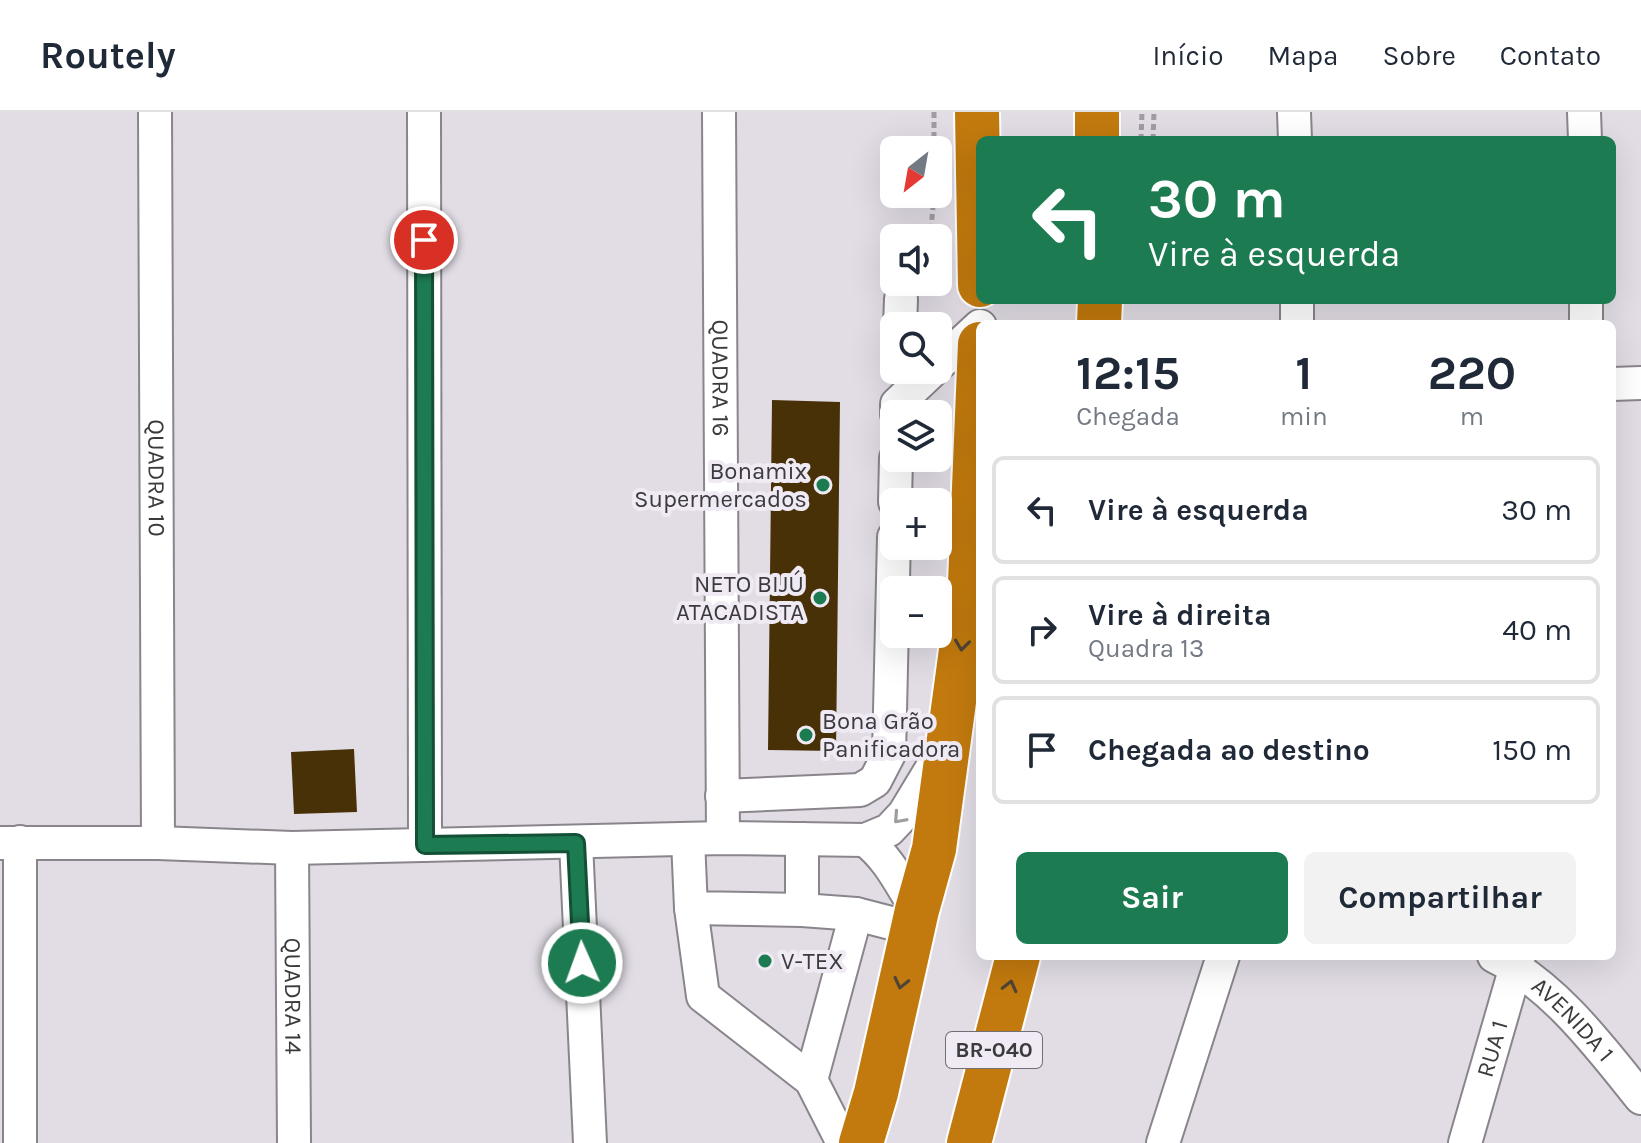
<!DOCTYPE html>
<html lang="pt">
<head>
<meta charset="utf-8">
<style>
  body { margin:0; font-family:Karla,sans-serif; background:#f2f2f3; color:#1f2937; height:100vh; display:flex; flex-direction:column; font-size:30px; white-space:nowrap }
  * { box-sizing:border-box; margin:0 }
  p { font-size:26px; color:#747a83 }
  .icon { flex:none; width:44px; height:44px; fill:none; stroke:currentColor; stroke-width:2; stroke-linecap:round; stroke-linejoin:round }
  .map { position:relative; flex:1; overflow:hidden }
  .sheet { position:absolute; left:976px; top:208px; width:640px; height:640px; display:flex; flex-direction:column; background:#fff; border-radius:12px; box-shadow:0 8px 32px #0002 }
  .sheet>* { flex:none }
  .hud { position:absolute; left:976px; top:24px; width:640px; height:168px; border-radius:12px; box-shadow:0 8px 32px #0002; background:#1d7b51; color:#fff; overflow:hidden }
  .needle { width:52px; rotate:211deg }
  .tools { position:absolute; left:880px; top:24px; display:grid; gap:16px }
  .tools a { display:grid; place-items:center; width:72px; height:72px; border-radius:12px; background:#fff; box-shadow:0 8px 32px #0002; font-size:40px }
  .pin { position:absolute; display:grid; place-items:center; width:68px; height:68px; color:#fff; margin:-34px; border:4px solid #fff; border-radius:50%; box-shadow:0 2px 8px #0007 }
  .me { position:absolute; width:88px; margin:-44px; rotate:358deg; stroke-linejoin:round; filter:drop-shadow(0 0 6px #0008) }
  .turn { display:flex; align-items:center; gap:28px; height:168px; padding:0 40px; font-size:36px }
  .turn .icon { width:104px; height:104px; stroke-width:2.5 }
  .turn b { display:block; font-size:56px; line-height:68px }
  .eta { display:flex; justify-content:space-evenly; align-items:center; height:136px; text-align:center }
  .eta b { font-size:48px; font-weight:700; line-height:56px }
  .cta { display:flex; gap:16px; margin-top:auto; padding:16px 40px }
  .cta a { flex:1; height:92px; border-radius:12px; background:#1d7b51; color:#fff; font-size:32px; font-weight:700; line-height:92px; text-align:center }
  .cta a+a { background:#f2f2f3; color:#1f2937 }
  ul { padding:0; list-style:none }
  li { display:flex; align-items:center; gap:24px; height:108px; margin:0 16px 12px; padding:0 24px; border:4px solid #e0e1e3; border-radius:12px }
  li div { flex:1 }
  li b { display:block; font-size:30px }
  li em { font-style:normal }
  header { display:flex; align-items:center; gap:48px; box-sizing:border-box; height:112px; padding:0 40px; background:#fff; border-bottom:2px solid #e0e1e3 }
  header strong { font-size:38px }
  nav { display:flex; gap:44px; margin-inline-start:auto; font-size:28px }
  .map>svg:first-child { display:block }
  .building { fill:#483107 }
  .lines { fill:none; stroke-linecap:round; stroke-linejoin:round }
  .minor-casing { stroke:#8a858c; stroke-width:36 }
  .highway-casing { stroke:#fff; stroke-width:48 }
  .path { stroke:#a09ca2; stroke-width:5; stroke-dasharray:6 4; stroke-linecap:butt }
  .minor { stroke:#fff; stroke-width:32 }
  .highway { stroke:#c27a0e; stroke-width:44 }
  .oneway { stroke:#504436 }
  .oneway2 { stroke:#9e9c9e }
  .route-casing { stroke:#135035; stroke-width:20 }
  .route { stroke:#1d7b51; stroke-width:14 }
  .poi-dot { fill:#1d7b51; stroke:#efeaf3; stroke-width:3 }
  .labels { text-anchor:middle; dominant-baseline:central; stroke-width:8; stroke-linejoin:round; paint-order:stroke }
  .shield { fill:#efeaf3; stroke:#726f74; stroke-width:2 }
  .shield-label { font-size:22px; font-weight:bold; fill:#3c3a3d }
  .street-label { font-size:24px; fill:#3c3a3d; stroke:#efeaf3 }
  .poi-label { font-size:24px; fill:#3c3a3d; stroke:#efeaf3; text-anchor:end }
</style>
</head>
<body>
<header>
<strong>Routely</strong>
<nav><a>Início</a><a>Mapa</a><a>Sobre</a><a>Contato</a></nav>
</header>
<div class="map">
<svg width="1641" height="1031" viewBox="0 0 1641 1031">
  <rect width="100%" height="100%" fill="#e2dde5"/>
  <path class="building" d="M772 288 840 290 836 639 768 638Z
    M354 637 357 700 294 702 291 640Z"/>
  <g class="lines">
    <defs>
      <g id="minor">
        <path id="s1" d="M155 0 158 731"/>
        <path d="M424 0 425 733"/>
        <path id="s2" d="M719 0 723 726"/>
        <path d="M1294 0 1295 28"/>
        <path d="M1584 0 1585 28"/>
        <path d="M1297 188V212"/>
        <path d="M1586 188V212"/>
        <path d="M900 214 901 187"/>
        <path d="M938 253 980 214"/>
        <path d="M1612 272 1641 271"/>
        <path d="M897 302V292L933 258"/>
        <path d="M895 390 896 346"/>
        <path d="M722 684 860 678 875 669 889 642 894 425"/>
        <path d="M688 728 691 796 802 798V727"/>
        <path d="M865 728C889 746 901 773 917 798"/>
        <path d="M20 730V1031"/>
        <path d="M0 731H158L292 736 723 726 865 728 889 718 904 702 941 641"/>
        <path d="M576 731 590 1031"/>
        <path id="s3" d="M292 736 294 1031"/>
        <path d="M691 796 703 884 811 968 843 1031"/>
        <path d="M802 798 856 802 914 817"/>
        <path id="s4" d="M1494 844C1554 873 1600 935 1641 986"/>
        <path d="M811 968 856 802"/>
        <path d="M1163 1031 1223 844"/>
        <path id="s5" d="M1465 1031 1519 844"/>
      </g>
      <path id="highway" d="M977 0 980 173
        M1097 0V28
        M1099 212 1100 188
        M861 1031 876 981 917 798 934 737 970 472 980 232
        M969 1031 1018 844"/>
    </defs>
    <use href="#minor" class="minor-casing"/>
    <use href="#highway" class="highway-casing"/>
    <path class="path" d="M934 0V38
      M1141 28 1142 0
      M1153 28 1154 0
      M934 82 931 118 943 119V116"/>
    <use href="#minor" class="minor"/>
    <use href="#highway" class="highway"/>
  </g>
  <defs><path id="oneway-chevron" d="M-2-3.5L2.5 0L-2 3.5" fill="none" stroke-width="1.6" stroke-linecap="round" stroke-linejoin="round" transform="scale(2)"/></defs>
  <g class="oneway">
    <use href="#oneway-chevron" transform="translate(962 533) rotate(97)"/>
    <use href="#oneway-chevron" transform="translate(901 871) rotate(103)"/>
    <use href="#oneway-chevron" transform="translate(1010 874) rotate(-76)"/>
  </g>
  <use class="oneway2" href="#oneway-chevron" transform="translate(899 706) rotate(132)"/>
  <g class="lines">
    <defs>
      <path id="route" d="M424 128 425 733 576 731 582 851"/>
    </defs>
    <use href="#route" class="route-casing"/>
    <use href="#route" class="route"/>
  </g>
  <g class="poi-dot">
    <circle cx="823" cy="373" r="8"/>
    <circle cx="820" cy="486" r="8"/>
    <circle cx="806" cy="623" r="8"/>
    <circle cx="765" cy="849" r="8"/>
  </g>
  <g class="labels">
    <rect class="shield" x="946" y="920" width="96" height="36" rx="6"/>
    <g class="shield-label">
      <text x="994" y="938">BR-040</text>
    </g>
    <g class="street-label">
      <text stroke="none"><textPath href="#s2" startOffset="266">QUADRA 16</textPath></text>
      <text stroke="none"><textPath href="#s1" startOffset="366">QUADRA 10</textPath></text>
      <text stroke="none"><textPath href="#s3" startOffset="148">QUADRA 14</textPath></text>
      <text stroke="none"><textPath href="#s4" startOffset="102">AVENIDA 1</textPath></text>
      <text stroke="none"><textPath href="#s5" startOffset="98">RUA 1</textPath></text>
    </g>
    <g class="poi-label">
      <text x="807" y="359">Bonamix<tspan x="807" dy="28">Supermercados</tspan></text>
      <text x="804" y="472">NETO BIJÚ<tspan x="804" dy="28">ATACADISTA</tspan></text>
      <text x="822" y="609" text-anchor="start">Bona Grão<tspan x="822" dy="28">Panificadora</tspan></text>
      <text x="781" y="849" text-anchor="start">V-TEX</text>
    </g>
  </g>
</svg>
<div class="tools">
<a><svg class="needle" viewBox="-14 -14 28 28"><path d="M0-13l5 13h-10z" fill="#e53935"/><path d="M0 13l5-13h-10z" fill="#747a83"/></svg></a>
<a><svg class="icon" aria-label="sound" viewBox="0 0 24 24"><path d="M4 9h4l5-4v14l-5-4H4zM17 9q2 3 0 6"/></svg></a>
<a><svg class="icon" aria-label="search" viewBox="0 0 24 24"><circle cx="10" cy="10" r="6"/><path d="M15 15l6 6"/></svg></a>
<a><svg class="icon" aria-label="layers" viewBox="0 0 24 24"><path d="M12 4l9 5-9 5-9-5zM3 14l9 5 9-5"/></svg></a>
<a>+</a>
<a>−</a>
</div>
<div class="pin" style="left:424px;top:128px;background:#d93025"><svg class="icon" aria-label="arrive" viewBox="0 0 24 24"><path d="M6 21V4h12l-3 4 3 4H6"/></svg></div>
<svg class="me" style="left:582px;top:851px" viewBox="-20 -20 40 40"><circle r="17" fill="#1d7b51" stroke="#fff" stroke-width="3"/><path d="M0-11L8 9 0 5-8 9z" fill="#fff"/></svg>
<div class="hud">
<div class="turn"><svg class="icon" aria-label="left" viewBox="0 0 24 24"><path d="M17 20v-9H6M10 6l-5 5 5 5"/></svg><div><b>30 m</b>Vire à esquerda</div></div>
</div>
<section class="sheet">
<div class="eta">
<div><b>12:15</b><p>Chegada</p></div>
<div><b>1</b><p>min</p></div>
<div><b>220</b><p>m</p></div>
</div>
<ul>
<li><svg class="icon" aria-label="left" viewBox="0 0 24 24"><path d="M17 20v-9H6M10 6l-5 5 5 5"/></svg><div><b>Vire à esquerda</b></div><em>30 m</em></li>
<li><svg class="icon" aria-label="right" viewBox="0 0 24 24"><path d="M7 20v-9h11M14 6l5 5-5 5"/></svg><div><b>Vire à direita</b><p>Quadra 13</p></div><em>40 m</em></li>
<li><svg class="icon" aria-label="arrive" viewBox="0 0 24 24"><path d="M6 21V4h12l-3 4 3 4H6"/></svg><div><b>Chegada ao destino</b></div><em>150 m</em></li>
</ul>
<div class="cta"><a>Sair</a><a>Compartilhar</a></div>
</section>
</div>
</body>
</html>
